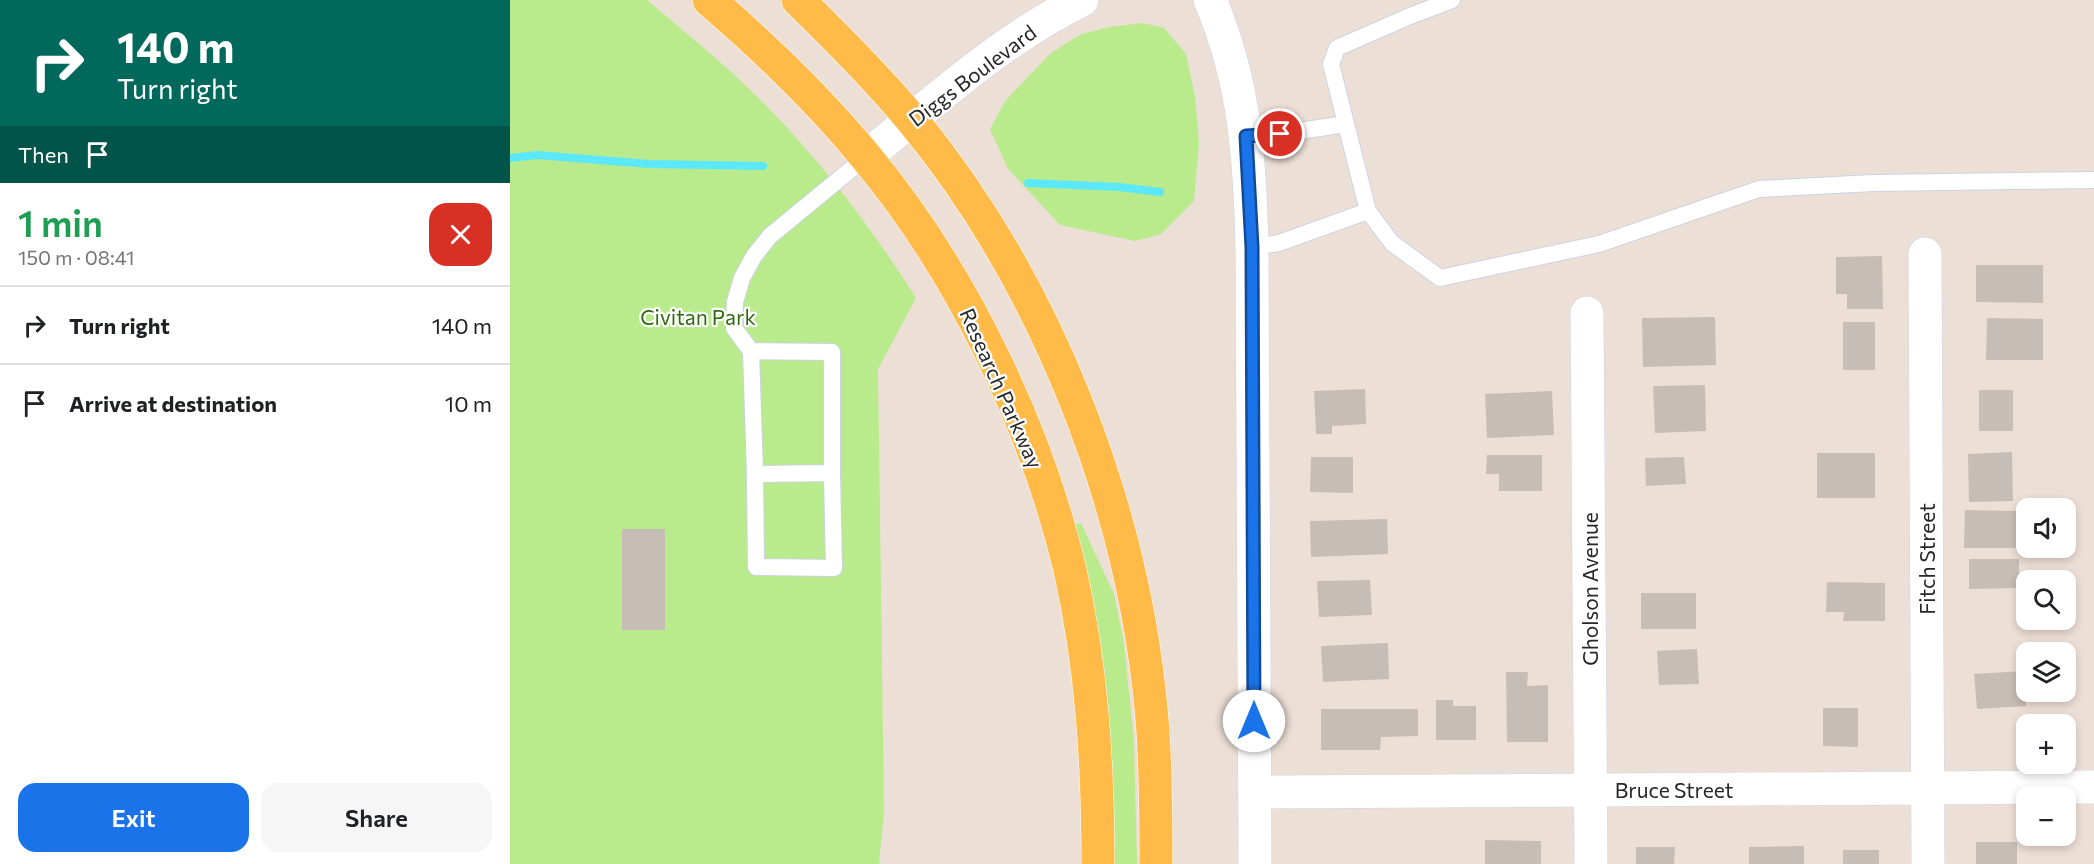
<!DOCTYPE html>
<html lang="en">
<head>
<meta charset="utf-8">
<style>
  body { margin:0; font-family:Commissioner,sans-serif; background:#f6f6f6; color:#202124; height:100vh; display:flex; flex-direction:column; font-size:22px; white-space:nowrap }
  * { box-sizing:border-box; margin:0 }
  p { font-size:20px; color:#757577 }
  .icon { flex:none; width:33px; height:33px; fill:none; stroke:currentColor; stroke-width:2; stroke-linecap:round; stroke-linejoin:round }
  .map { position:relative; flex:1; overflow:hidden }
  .details { display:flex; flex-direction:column; background:#fff; width:510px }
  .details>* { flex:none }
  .top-card { background:#00695c; color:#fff; overflow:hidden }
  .controls { position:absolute; left:1506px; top:498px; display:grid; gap:12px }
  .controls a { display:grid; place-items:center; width:60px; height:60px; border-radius:12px; background:#fff; box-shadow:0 3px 9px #0003; font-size:30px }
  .pin { position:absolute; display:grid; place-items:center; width:51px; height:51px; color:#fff; margin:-26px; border:3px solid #fff; border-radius:50%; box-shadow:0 2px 6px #0007 }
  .me { position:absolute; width:66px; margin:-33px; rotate:0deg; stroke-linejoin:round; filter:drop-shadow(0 0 4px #0008) }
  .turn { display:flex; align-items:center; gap:21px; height:126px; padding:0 18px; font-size:27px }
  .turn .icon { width:78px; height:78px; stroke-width:2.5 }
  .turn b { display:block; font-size:42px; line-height:51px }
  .then { display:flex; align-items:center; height:57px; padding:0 18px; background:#0003; gap:12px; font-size:22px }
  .round { display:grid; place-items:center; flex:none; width:63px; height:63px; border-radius:18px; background:#f6f6f6 }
  .headline { display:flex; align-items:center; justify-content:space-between; height:102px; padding:0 18px }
  h1 { font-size:36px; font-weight:600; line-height:45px; color:#1e9e55 }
  .action { display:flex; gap:12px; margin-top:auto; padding:12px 18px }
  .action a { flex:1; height:69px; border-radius:18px; background:#1a73e8; color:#fff; font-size:24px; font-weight:600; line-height:69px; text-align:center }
  .action a+a { background:#f6f6f6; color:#202124 }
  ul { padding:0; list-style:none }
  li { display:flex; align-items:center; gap:18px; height:78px; padding:0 18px; border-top:2px solid #e0e0e0 }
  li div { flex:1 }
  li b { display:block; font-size:22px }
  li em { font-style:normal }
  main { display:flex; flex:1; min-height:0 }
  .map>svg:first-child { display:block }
  .green { fill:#b9ea8b }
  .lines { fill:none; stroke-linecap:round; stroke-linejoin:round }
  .stream { stroke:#5ce8fb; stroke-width:8 }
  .building { fill:#c6beb6 }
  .lane-casing { stroke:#ccd3e3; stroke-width:18 }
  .street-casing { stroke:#ccd3e3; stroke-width:34 }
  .secondary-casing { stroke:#ccd3e3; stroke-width:34 }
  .primary-casing { stroke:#fff; stroke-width:34 }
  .lane { stroke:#fff; stroke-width:16 }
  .street { stroke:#fff; stroke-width:33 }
  .secondary { stroke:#fff; stroke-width:33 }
  .primary { stroke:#ffba48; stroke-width:33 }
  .route-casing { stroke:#114b97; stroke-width:15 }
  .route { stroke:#1a73e8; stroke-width:10 }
  .labels { text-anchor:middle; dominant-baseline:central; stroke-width:4.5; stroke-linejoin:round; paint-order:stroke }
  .street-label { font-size:21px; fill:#272727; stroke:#fff }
  .park-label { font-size:21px; fill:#306a11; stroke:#fff }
</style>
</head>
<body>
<main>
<section class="details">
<div class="top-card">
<div class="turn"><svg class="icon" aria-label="right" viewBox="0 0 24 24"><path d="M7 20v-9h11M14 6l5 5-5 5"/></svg><div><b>140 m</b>Turn right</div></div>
<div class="then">Then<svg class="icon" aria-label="arrive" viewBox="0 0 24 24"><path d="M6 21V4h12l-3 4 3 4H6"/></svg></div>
</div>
<div class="headline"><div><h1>1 min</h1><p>150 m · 08:41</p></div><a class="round" style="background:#d93025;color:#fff"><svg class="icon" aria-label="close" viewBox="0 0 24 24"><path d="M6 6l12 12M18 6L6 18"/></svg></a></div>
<ul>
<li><svg class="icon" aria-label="right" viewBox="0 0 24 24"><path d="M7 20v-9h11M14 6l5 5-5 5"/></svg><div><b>Turn right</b></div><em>140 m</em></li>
<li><svg class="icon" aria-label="arrive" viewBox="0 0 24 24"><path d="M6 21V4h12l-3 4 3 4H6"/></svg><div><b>Arrive at destination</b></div><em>10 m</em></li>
</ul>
<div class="action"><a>Exit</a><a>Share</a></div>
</section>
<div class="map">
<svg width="1584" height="864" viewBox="0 0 1584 864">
  <rect width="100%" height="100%" fill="#ecdfd6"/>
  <path class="green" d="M0 0H137C165 24 194 47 221 72 293 137 354 216 406 298L368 369 374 812 369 864H0Z
    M633 23 654 28 676 54 685 96 689 143 684 201 651 234 625 241 550 225 498 169 480 129 496 100 540 54 571 34 600 27Z
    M571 523 604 594 614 643 624 742 627 864H599L560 526Z"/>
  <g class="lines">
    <path class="stream" d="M0 158 27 155 139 164 253 166
      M518 183 609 187 650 192"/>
  </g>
  <path class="building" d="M1372 256 1373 309H1337V294H1326V257Z
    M1466 265H1533V303L1466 302Z
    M1205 317 1206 365 1133 367 1132 318Z
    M1477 318 1533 319V360H1476Z
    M1333 322H1365V370H1333Z
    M1195 385 1196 431 1145 433 1143 386Z
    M855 389 856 424 822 426V434H806L804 391Z
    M1469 390H1503V431H1469Z
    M1042 391 1044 435 977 438 975 394Z
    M1502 452 1503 501 1459 502 1458 454Z
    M1307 453H1365V498H1307Z
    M977 455H1032V491H989V474H976Z
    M801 457H843V493L800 492Z
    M1174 457 1176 484 1136 486 1135 458Z
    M1455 510 1507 511V548H1454Z
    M877 519 878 554 801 557 800 521Z
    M112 529H155V630H112Z
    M1459 559H1509V588L1459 589Z
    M860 580 862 615 809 617 807 581Z
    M1317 582 1375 583V621H1333L1334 612H1316Z
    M1131 593H1186V629H1131Z
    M878 643 879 679 813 682 811 646Z
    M1187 649 1189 684 1149 685 1147 651Z
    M1514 671 1516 706 1467 709 1464 674Z
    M996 672H1018L1017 686 1038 685V742H997Z
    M926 700H943V706H966V740H926Z
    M1313 708H1348V747L1313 746Z
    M811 709H908V736L871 737 870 750H811Z
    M975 840 1031 841V864H975Z
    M1466 842H1507V864H1466Z
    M1294 846V864H1239V847Z
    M1126 847H1165L1164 864H1126Z
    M1333 850H1369V864H1333Z"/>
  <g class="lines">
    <defs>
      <path id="lane" d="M942 0 900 16 827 48 821 64 858 211 882 243 930 278 1089 244 1249 189 1363 183 1584 180
        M736 136 769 134 836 124
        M742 247 769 243 858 211
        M241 351 322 352V473
        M245 474 322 473 324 568 246 567 245 474 241 351 224 328 225 302 232 278 244 256 260 236 356 157"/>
      <path id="street" d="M1415 254 1418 864
        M1077 313 1081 864
        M745 792 1584 787"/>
      <path id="secondary" d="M700 0C735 81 740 161 742 247L745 864
        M356 157C427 99 490 41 572 0"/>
      <path id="primary" d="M199 0C255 48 309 100 356 157 451 271 526 426 560 570 582 667 588 765 588 864
        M288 0C327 38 367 78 402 120 537 284 624 507 642 719 646 767 646 816 646 864"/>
    </defs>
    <use href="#lane" class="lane-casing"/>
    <use href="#street" class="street-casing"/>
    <use href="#secondary" class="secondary-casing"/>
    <use href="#primary" class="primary-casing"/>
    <use href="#lane" class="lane"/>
    <use href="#street" class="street"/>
    <use href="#secondary" class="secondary"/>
    <use href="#primary" class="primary"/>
  </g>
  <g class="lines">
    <defs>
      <path id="route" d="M744 721 742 247 736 136 770 134"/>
    </defs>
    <use href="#route" class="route-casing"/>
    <use href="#route" class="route"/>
  </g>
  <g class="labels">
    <g class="street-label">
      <text transform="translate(462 75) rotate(-37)">Diggs Boulevard</text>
      <text transform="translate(492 388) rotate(66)">Research Parkway</text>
      <text transform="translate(1416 559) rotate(-90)">Fitch Street</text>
      <text transform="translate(1079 589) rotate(-90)">Gholson Avenue</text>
      <text x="1164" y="789">Bruce Street</text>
    </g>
    <g class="park-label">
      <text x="188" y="316">Civitan Park</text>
    </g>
  </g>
</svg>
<div class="controls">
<a><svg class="icon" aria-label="sound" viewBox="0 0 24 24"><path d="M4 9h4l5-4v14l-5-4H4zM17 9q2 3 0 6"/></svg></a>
<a><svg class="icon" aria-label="search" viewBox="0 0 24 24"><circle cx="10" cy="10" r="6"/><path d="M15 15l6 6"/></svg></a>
<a><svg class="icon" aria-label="layers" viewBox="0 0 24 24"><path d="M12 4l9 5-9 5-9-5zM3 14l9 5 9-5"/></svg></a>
<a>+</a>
<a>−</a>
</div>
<div class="pin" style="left:770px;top:134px;background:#d93025"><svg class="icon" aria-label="arrive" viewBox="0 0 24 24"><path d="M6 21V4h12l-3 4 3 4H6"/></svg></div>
<svg class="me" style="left:744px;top:721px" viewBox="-20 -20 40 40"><circle r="19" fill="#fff"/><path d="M0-13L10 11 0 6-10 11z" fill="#1a73e8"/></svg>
</div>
</main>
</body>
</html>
